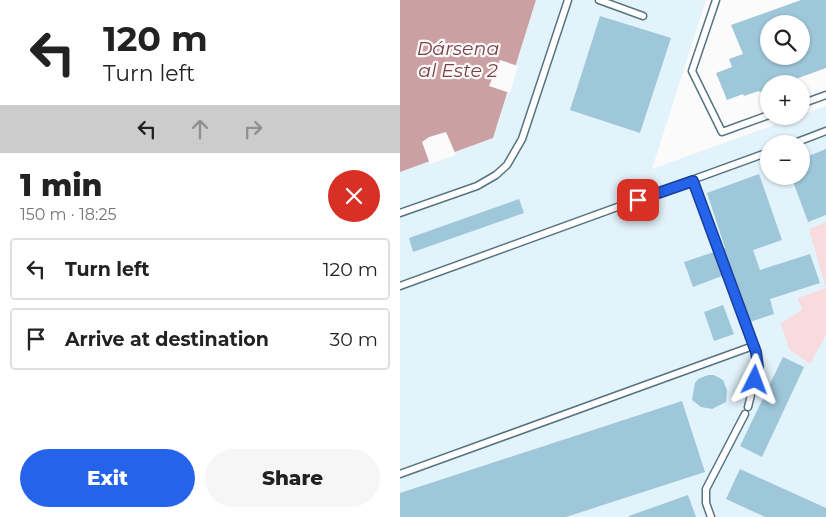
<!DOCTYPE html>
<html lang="en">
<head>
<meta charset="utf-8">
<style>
  body { margin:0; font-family:Montserrat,sans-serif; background:#f6f6f6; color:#222; height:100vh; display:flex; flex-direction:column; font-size:19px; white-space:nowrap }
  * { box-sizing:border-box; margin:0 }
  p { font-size:16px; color:#767676 }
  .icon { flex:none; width:28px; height:28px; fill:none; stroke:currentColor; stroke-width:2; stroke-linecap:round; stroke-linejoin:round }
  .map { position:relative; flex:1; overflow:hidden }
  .drawer { display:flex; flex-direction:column; background:#fff; width:400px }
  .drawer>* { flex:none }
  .top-card { background:#fff; color:#222; overflow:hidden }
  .controls { position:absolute; left:360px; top:15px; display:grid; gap:10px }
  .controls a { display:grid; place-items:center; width:50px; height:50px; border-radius:50%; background:#fff; box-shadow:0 1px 4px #0004; font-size:25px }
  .pin { position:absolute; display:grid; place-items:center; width:42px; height:42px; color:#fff; margin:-21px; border-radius:10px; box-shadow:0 2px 8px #0006 }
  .me { position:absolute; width:55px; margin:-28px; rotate:3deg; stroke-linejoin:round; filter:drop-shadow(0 0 4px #0008) }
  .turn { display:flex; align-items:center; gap:18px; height:105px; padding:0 20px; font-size:22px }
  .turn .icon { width:65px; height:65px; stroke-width:2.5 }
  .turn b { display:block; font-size:35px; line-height:42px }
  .lanes { display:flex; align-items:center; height:48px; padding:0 20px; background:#0003; justify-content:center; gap:25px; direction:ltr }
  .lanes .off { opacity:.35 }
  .round { display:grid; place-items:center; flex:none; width:52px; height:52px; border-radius:26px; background:#f6f6f6 }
  .overview { display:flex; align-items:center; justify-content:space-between; height:85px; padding:0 20px }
  h1 { font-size:30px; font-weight:800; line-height:38px }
  .button { display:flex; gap:10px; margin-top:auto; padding:10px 20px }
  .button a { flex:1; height:58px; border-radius:30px; background:#2563eb; color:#fff; font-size:20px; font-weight:800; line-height:58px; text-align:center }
  .button a+a { background:#f6f6f6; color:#222 }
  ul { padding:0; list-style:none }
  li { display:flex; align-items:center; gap:15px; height:62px; margin:0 10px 8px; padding:0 10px; border:2px solid #e0e0e0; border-radius:5px }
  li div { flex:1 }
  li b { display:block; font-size:19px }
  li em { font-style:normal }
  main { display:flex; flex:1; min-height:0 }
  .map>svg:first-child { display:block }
  .built { fill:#e3f3fb; fill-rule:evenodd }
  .green { fill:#f8dbdc }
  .water { fill:#cba0a3 }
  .pier { fill:#fbfbfb }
  .building { fill:#9ec7da; fill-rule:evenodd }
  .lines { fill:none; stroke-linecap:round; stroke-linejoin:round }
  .service-casing { stroke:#557381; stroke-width:9 }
  .service { stroke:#fff; stroke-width:6 }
  .route-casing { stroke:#184099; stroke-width:12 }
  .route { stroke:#2563eb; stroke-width:9 }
  .labels { text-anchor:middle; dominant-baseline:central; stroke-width:4.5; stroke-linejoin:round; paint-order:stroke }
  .water-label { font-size:19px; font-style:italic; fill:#7e4349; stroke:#fbfbfb }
</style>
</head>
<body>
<main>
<section class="drawer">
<div class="top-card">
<div class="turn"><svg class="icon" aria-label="left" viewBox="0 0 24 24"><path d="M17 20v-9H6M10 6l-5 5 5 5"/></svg><div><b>120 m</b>Turn left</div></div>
<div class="lanes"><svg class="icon" aria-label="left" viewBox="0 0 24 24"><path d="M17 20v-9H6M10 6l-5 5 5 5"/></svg><svg class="icon off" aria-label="ahead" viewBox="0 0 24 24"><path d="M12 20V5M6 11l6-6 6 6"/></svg><svg class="icon off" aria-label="right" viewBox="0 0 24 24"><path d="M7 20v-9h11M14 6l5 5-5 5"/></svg></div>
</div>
<div class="overview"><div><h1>1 min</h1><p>150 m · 18:25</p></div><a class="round" style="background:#d93025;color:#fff"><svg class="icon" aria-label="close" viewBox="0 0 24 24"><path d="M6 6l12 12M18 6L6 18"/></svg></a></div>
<ul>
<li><svg class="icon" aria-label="left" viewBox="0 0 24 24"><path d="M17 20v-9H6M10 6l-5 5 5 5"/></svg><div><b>Turn left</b></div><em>120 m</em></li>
<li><svg class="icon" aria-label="arrive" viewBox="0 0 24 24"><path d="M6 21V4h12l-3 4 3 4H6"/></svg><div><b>Arrive at destination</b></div><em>30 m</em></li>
</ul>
<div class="button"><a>Exit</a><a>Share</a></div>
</section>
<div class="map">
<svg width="426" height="517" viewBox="0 0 426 517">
  <rect width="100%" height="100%" fill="#fbfbfb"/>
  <path class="built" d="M136 0H306L252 169 426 106V517H0V172L93 138ZM369 144H401V176H369Z"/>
  <path class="green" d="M426 222V335L410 364 389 349 381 323 402 310 398 298 426 288 409 229Z"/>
  <path class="water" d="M0 0H136L93 138 0 172Z"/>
  <path class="pier" d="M100 60 118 66 110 93 89 86Z
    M46 132 56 155 30 164 22 142 29 137Z"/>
  <path class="building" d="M401 0H426V68L382 84H369V89L360 92 359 91 344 96 343 94 327 100 316 73 332 67 329 59 343 54 331 25ZM369 24H401V56H369Z
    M200 16 271 38 240 133 170 110Z
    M426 149V215L408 222 391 176H401V159Z
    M359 174 382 240 353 250 360 270 410 254 420 283 370 299 374 314 350 322 323 248H325L307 193Z
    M119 199 124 213 13 252 9 238Z
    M314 252 322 276 293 287 284 262Z
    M323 305 334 334 314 341 304 312Z
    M383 357 404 367 362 457 340 446Z
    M308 375H314L323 380 327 390 326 402 312 409 301 407 292 400 295 383 298 379Z
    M282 401 305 472 166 517H0V493Z
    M340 469 426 508V517H365L326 499Z
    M288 495 296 517H229V516Z"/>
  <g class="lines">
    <defs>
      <path id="service" d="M199 0 243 16
        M316 0 292 71 322 132 369 115
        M401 104 426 95
        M392 144 426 131
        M293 181 356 353 358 367 348 407
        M0 213 77 186 96 175 107 165 122 139 168 0
        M0 286 369 152
        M0 474 353 346
        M311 517 306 503V489L345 414"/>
    </defs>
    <use href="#service" class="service-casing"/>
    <use href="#service" class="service"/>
  </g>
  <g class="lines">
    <defs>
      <path id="route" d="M238 200 293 181 356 352 358 367 355 380"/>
    </defs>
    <use href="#route" class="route-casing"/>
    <use href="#route" class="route"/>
  </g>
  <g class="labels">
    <g class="water-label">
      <text x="58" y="48">Dársena<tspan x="58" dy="22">al Este 2</tspan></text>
    </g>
  </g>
</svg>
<div class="controls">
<a><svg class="icon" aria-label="search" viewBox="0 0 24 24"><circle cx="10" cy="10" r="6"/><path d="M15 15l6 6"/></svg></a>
<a>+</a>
<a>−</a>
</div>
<div class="pin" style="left:238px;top:200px;background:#d93025"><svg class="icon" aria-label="arrive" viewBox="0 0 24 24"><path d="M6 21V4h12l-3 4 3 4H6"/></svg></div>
<svg class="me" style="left:355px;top:380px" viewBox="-20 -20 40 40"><path d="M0-17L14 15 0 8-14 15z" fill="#2563eb" stroke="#fff" stroke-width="4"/></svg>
</div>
</main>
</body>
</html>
